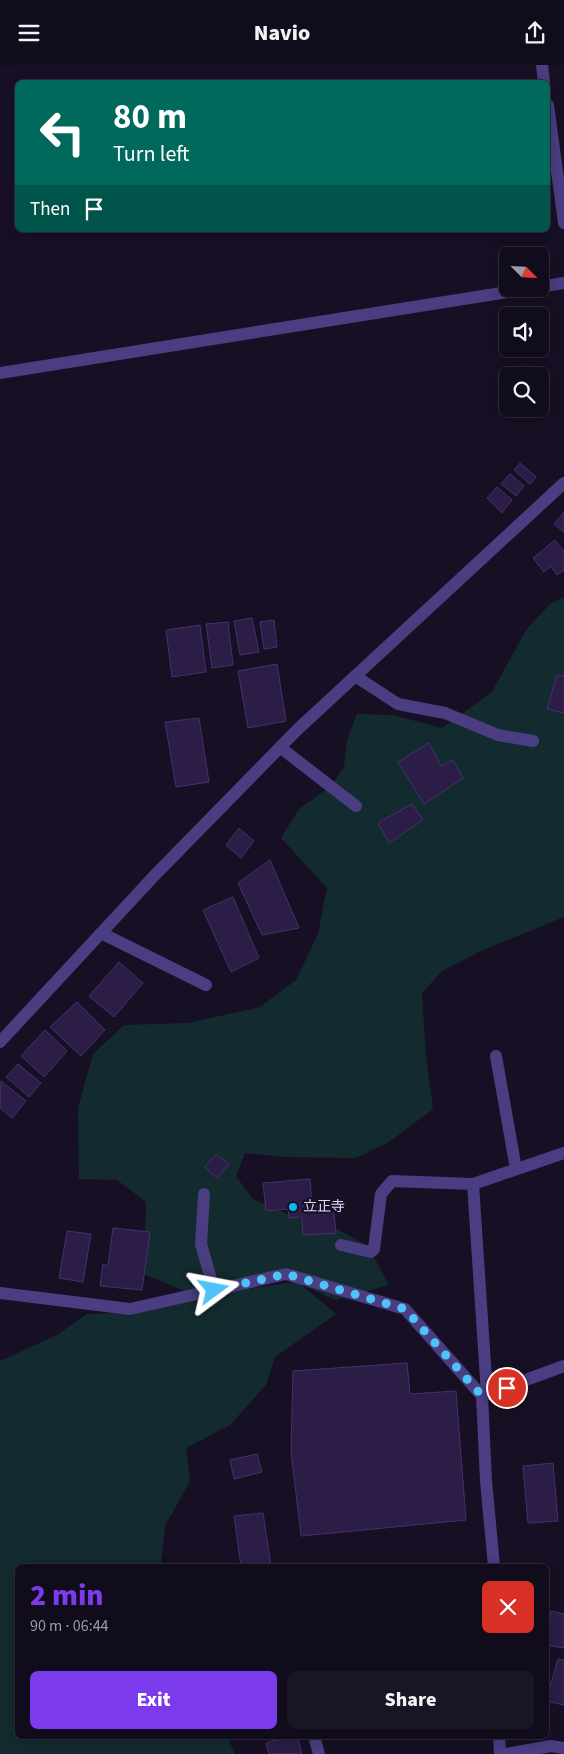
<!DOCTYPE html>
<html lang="en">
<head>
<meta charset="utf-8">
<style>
  body { margin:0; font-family:"Source Sans 3","Noto Sans JP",sans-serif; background:#1a1524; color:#f1f3f6; height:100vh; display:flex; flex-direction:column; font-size:19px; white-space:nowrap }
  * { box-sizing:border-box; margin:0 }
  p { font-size:16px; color:#9c9ba3 }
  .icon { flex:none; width:28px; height:28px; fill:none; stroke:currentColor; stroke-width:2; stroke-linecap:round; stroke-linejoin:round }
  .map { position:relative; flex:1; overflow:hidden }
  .side { position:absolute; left:15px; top:1499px; width:534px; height:175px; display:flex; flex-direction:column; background:#110c1b; border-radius:8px; box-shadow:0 2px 12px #0003,0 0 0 1px #302c3a }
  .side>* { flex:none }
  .top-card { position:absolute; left:15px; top:15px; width:535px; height:152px; border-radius:8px; box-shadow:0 2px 12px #0003,0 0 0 1px #302c3a; background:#00695c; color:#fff; overflow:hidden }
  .needle { width:32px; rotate:114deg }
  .tools { position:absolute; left:499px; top:182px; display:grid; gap:10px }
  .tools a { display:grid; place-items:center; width:50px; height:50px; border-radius:8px; background:#110c1b; box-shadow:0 2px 12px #0003,0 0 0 1px #302c3a; font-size:25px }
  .pin { position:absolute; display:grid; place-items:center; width:42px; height:42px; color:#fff; margin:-21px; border:2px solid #fff; border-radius:50%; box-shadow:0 1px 5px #0007 }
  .me { position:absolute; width:55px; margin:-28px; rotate:77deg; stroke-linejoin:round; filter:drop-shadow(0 0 4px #0008) }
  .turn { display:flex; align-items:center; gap:18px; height:105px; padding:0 15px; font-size:22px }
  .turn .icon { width:65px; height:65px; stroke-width:2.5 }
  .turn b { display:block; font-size:35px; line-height:42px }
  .then { display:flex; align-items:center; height:48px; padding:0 15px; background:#0003; gap:10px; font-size:19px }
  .round { display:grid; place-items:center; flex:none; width:52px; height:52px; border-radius:8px; background:#1a1524 }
  .overview { display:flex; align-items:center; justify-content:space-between; height:85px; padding:0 15px }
  h1 { font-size:30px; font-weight:800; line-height:38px; color:#7c3aed }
  .primary-button { display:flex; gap:10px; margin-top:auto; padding:10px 15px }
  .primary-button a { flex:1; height:58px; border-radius:8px; background:#7c3aed; color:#fff; font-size:20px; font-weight:800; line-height:58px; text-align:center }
  .primary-button a+a { background:#1a1524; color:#f1f3f6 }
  header { display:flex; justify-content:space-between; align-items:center; height:65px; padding:0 15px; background:#110c1b; font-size:22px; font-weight:800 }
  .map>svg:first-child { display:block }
  .green { fill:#132b2e }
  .building { fill:#2b1d45; stroke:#46306f }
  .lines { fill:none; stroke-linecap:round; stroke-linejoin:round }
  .service { stroke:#4a3d81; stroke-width:12 }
  .minor { stroke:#4a3d81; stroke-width:12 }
  .tertiary { stroke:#4a3d81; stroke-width:12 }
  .route { stroke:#4fc3f7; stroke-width:9; stroke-dasharray:0 16.2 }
  .poi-dot { fill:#0cb8f3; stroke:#171024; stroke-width:2 }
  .labels { text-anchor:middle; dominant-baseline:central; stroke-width:4.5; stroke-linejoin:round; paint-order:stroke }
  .poi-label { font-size:14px; fill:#e0d5fd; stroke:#171024; text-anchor:start }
</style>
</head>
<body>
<header><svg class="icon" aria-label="menu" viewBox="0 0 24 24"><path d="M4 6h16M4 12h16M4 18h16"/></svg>Navio<svg class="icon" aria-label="share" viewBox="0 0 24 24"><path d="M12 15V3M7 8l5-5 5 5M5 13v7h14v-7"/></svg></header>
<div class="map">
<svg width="564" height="1689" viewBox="0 0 564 1689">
  <rect width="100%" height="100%" fill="#171024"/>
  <path class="green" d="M564 532V852L485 884 442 906 422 928 426 990 433 1044 389 1077 356 1093 284 1092 245 1088 236 1111 253 1134 289 1150 339 1165 368 1181 389 1220 335 1235 299 1218 336 1249 275 1292 266 1320 230 1360 186 1383 190 1416 165 1461 161 1501H18V1671H227L235 1689H0V1296L57 1270 87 1249 122 1248 166 1236 295 1217 289 1213 192 1229 144 1209 146 1137 117 1115 79 1114 78 1043 93 989 124 960 188 958 260 942 296 915 318 869 327 823 281 773 299 744 331 721 344 702 347 675 357 649 393 650 442 663 492 627 526 565 550 539Z"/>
  <path class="building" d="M520 398 536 412 530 419 514 405Z
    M510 409 524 421 516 431 501 419Z
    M497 422 512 435 502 448 487 433Z
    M564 447V467L554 459Z
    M555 475 564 486V505L557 510 551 501 544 507 533 493Z
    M252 553 259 587 240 590 234 556Z
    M274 555 277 582 264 584 260 557Z
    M228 557 233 600 212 603 206 559Z
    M200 560 206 607 172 612 166 565Z
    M277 599 286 656 248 663 238 606Z
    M557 610 564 611V648L547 644Z
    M199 653 209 717 176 722 165 657Z
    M429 678 441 701 453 695 463 713 424 739 398 697Z
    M412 739 423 755 389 778 378 758Z
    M239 763 254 776 241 793 226 780Z
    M270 795 299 863 262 870 238 818Z
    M233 832 259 893 231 907 203 845Z
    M119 897 143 918 114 952 89 931Z
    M77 937 105 965 81 991 50 962Z
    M45 965 67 986 44 1012 21 991Z
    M18 999 41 1018 29 1032 6 1012Z
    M1 1016 26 1036 12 1053 0 1043Z
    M216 1089 229 1099 217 1113 205 1102Z
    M310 1114 312 1140 320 1139 321 1149 334 1148 336 1168 303 1170 302 1152 289 1153 288 1144 266 1146 263 1118Z
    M113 1163 150 1167 142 1225 100 1221 103 1199 108 1201Z
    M67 1166 91 1169 83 1217 59 1213Z
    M407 1298 410 1329 456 1326 466 1455 301 1471 291 1386 293 1306Z
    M257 1389 262 1407 234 1414 230 1395Z
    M553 1398 558 1456 528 1458 523 1401Z
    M263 1448 271 1501H241L234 1451Z
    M551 1546 564 1549V1583L546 1580Z
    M558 1594 564 1595V1640L546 1636Z
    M290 1671H297L302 1689H269L266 1678Z"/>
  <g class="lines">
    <path class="service" d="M281 683 356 741
      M496 991 516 1104
      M341 1180 371 1187 374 1184 381 1129 392 1116 473 1119
      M487 1329 473 1119 564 1088
      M314 1671 319 1689
      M506 1689 551 1681 564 1683"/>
    <path class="minor" d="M542 0 544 18
      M548 40 564 158
      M540 222 564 218
      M0 308 526 224
      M355 611 398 639 445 648 498 670 533 676
      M101 868 206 920
      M204 1129 201 1179 214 1225
      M0 1228 130 1244 286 1209 405 1244 482 1331 486 1416 494 1501
      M482 1331 564 1301
      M499 1671 500 1689"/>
    <path class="tertiary" d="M0 977 154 811 298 664 564 418"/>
  </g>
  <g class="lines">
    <path class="route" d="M214 1225 286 1209 405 1244 482 1331 507 1323"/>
  </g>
  <circle class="poi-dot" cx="293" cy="1142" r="5"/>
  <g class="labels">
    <g class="poi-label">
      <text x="303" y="1142">立正寺</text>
    </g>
  </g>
</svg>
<div class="tools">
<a><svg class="needle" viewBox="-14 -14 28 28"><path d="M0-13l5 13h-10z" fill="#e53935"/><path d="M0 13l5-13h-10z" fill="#9c9ba3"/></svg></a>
<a><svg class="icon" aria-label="sound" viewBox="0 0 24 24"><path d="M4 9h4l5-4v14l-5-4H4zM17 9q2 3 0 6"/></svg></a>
<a><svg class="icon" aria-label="search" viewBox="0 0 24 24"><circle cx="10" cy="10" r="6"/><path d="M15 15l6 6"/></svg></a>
</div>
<div class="pin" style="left:507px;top:1323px;background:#d93025"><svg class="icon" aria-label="arrive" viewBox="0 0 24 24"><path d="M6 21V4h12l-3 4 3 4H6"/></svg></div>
<svg class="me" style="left:214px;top:1225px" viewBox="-20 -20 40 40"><path d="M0-17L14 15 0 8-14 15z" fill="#4fc3f7" stroke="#fff" stroke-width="4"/></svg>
<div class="top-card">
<div class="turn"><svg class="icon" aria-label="left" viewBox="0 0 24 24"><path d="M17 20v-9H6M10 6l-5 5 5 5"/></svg><div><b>80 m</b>Turn left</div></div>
<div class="then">Then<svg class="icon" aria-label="arrive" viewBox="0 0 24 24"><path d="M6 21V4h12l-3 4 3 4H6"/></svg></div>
</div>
<section class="side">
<div class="overview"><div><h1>2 min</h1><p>90 m · 06:44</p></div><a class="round" style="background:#d93025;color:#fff"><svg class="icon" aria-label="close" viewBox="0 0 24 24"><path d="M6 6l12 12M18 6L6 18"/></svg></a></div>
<div class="primary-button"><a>Exit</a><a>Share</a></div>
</section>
</div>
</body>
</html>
